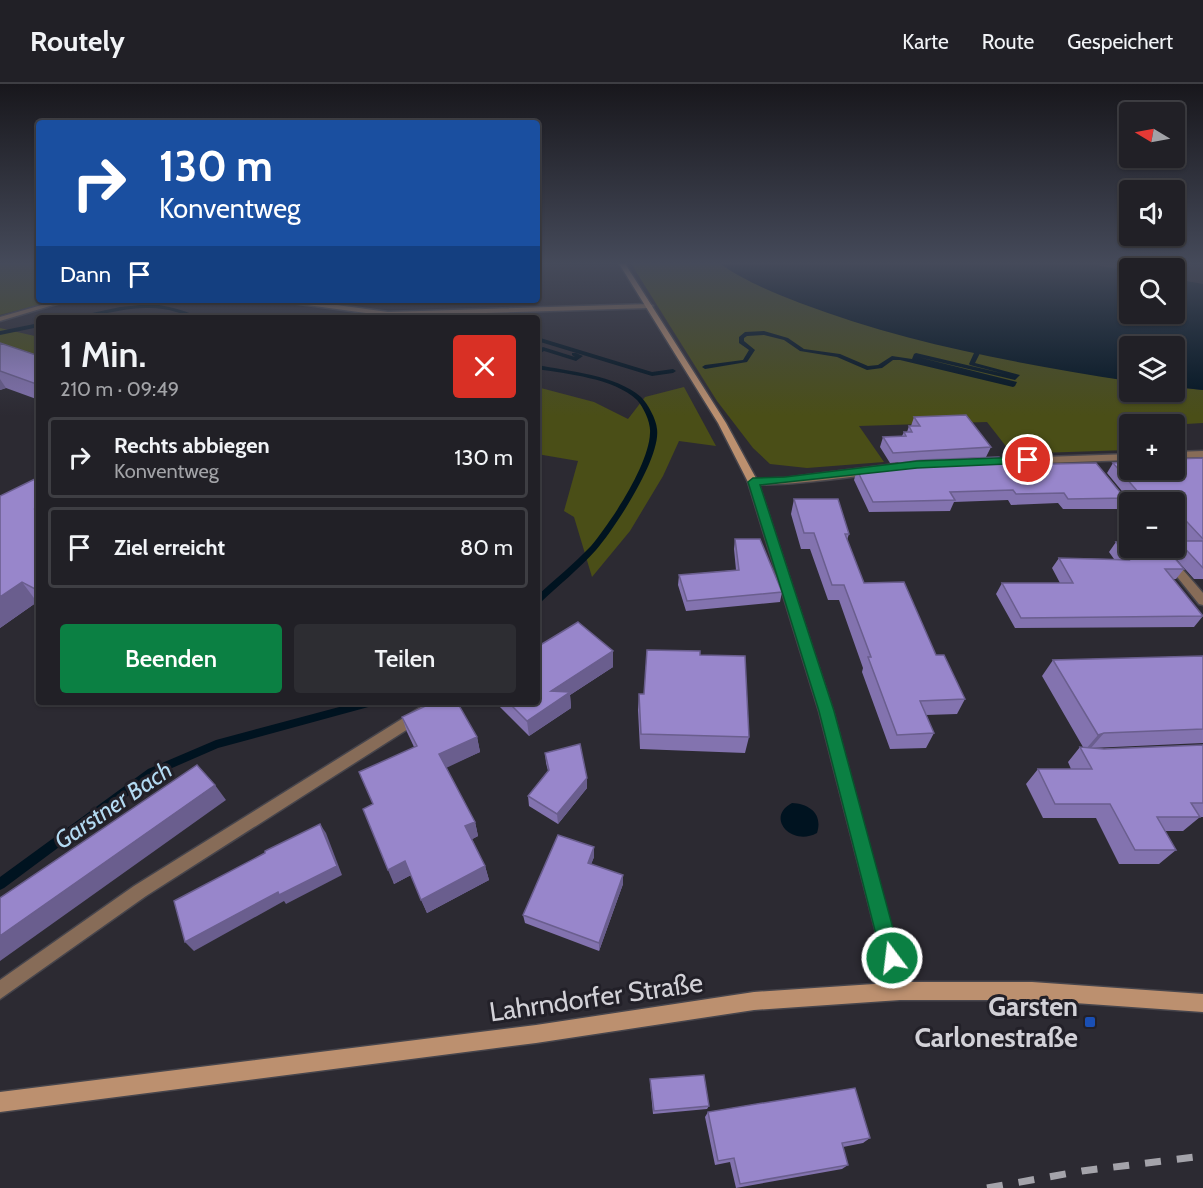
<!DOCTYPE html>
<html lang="de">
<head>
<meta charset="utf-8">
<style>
  body { margin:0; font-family:Cabin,sans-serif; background:#2d2d32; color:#f1f3f6; height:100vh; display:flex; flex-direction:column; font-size:22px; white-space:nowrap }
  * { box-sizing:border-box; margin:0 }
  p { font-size:20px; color:#a2a3a7 }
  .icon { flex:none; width:33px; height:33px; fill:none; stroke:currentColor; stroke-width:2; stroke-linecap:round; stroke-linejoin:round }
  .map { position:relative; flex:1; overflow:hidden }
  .details { position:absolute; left:36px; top:231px; width:504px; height:390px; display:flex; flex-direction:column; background:#212026; border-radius:6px; box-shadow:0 2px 4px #0004,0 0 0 2px #3e3e43 }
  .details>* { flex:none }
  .guide { position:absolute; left:36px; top:36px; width:504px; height:183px; border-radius:6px; box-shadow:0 2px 4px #0004,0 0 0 2px #3e3e43; background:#1a4fa0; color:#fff; overflow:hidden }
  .needle { width:39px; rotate:280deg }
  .buttons { position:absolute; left:1119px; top:18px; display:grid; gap:12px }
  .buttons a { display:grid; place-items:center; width:66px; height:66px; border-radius:6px; background:#212026; box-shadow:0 2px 4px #0004,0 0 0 2px #3e3e43; font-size:30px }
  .pin { position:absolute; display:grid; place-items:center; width:51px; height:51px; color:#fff; margin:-26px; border:3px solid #fff; border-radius:50%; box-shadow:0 2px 6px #0007 }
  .me { position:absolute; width:66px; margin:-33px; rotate:345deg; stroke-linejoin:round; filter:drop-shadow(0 0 4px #0008) }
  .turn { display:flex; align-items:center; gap:21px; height:126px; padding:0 24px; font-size:27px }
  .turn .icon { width:78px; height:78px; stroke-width:2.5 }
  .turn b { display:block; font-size:42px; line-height:51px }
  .then { display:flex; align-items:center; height:57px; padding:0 24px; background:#0003; gap:12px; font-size:22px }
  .round { display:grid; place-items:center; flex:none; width:63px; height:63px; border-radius:6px; background:#2d2d32 }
  .headline { display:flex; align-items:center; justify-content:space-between; height:102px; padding:0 24px }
  h1 { font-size:36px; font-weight:600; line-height:45px }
  .button { display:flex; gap:12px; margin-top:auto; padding:12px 24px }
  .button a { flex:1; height:69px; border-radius:6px; background:#0b8043; color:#fff; font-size:24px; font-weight:600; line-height:69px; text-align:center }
  .button a+a { background:#2d2d32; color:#f1f3f6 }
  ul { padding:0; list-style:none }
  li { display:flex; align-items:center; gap:18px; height:81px; margin:0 12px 9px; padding:0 12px; border:3px solid #3e3e43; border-radius:6px }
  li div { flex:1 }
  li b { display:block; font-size:22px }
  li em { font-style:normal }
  header { display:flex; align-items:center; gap:36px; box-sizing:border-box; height:84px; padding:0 30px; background:#212026; border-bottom:2px solid #3e3e43 }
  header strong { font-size:28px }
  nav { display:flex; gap:33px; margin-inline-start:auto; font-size:21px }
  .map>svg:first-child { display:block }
  .green { fill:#4a4e17 }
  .water { fill:#001320 }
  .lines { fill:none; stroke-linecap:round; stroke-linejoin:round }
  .stream { fill:#001320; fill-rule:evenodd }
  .street-casing { stroke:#47454c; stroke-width:3 }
  .secondary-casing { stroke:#47454c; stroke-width:3 }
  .street { fill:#876c58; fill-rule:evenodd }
  .secondary { fill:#bc906f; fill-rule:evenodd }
  .rail { stroke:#a4a3aa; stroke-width:7; stroke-dasharray:16 16; stroke-linecap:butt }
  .wall { fill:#8373af }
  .shaded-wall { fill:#6a5e8e }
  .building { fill:#9886cb; stroke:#6a5e8e; stroke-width:1.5 }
  .route { fill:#0b8043; stroke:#07532c; stroke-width:1.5 }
  .transit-dot { fill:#1a4fb4; stroke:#222028; stroke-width:2 }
  .labels { text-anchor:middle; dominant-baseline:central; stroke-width:6; stroke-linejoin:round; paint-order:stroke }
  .water-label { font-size:24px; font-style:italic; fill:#b3daf2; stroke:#222028 }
  .near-street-label { font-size:27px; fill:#d2d1d7; stroke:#222028 }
  .near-poi-label { font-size:27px; font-weight:bold; fill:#d2d1d7; stroke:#222028; text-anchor:end }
</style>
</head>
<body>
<header>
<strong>Routely</strong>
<nav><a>Karte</a><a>Route</a><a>Gespeichert</a></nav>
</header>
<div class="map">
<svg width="1203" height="1104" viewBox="0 0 1203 1104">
  <rect width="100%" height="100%" fill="#2c2a32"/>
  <path class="green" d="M0 178H39V216H58L0 231Z
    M630 178H718L724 182 977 269 1129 297 1130 308H1174L1175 303 1203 306V339L1186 340 1187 366H1175L1174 340H1130L1129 366 1012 370 987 338 859 342 884 378 807 384 770 380 753 364 717 317Z
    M0 244 39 253V274L0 264Z
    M537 303 594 318 628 335 645 313 684 303 716 362 679 357 663 392 630 447 592 493 574 433 564 427 578 377 537 370Z"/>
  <path class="water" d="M718 178H1079L1129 187 1130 230H1174L1175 195 1203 200V306L1175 303 1174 262H1130L1129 297C1019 280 905 259 800 219 772 208 742 196 718 178Z
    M792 719C810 720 823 730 817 749 791 763 765 733 792 719Z"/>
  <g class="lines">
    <path class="stream" d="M151 220C167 222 184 225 199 234 190 234 184 230 176 228 167 225 158 224 149 224 122 223 96 234 69 234L120 223Z
      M39 239V243L0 251V247Z
      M764 247 788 254 804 265 840 270 868 282 878 281 892 272 912 275 914 270 916 269 1005 290 970 281 969 280 974 269 977 267 980 269 975 279 1020 291 1015 296 918 273 1017 298 1015 302 1013 303 900 276H893L882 284 867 286 837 273 800 267 784 256 764 251 747 252 744 254V257L755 266 747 278 705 285 702 283 705 281 743 276 749 266 739 259V253L745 248Z
      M537 253 652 288 673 285 676 287 673 289 652 292 537 257Z
      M543 263 575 273 572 271V269H576L583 272 576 277 544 267 537 271V266Z
      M537 281C568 287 616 291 641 313 648 320 656 335 657 345 661 374 615 444 596 466 579 485 559 501 540 519L537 520V512C555 495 574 480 591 462 611 438 649 381 650 349 651 339 644 324 637 316 614 294 567 290 537 285Z
      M358 618H377L375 621 372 622 218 664 156 691 4 804 0 806V793L148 685 216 656Z"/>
    <defs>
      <path id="street" d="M59 216H70L0 237V233Z
        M282 216H300L388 228 650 220 653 222 650 224 388 232 285 218Z
        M1203 367V373L1174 374V368Z
        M1130 370V376L987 381 982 378 987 375Z
        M912 378 915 379V383C893 388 760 407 748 398L753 395 785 394Z
        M1113 405 1116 406 1130 421V431L1126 430 1108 408Z
        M1154 464H1164L1203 509V521L1199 520Z
        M429 618H446L444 622 146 812 0 915V896L134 802Z"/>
      <path id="secondary" d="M618 178H624L726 339 758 398 833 627 906 898H1032L1203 910V928L1032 916H900L754 926 536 959 0 1028V1008L536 941 754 908 889 899 819 627 748 398 718 339Z"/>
    </defs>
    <use href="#street" class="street-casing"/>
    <use href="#secondary" class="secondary-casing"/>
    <use href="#street" class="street"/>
    <use href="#secondary" class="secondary"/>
    <path class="rail" d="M987 1104 1082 1087 1203 1072"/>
  </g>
  <path class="wall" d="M0 259 39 272V316L6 304 0 306Z
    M914 333 991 363 986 373 967 374 1005 381 1125 414 1119 425H1063L1058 419 1011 421 1008 416 954 418 950 427 869 428 854 396 857 386 897 385 899 379 901 378 890 379 880 363 883 353 902 352 904 348H907L909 342H911Z
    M1203 374V495H1194L1170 468 1178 457H1187L1174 443V418H1131L1107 389 1113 379Z
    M39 393V519L37 518 0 544Z
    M794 415 849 450 847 456 864 499 936 571 965 615 957 630 926 631 934 649 926 664 890 665 862 588 863 584 839 516H828L810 465H801L791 430Z
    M735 455 782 508 780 518 686 527 678 501 679 491 736 486 734 465Z
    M1116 458 1184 485 1176 495H1173L1203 532 1194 543 1015 544 996 510 1002 499H1060L1052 484 1059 474 1114 475 1109 468Z
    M613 567V583L570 611 571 624 529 652 495 618H537Z
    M700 571 749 653 745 669 640 665 638 626 639 610H644Z
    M1203 572V659L1091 664 1104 665 1203 661V733H1200L1183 747H1165L1176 766 1159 780H1119L1096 734H1043L1026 700 1038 685H1071L1068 678 1080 663H1083L1042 592 1053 576Z
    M402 633 477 653 480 668 446 683 475 738 478 752 472 755 485 782 489 796 427 829 411 791 394 800 373 720 414 663 407 648Z
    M545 669 587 694V704L558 740 529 722 528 712 548 687 546 679Z
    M594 763V773L591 780 623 800 599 867 525 839 523 831Z
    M650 995 709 1022 707 1025 653 1030 650 998Z
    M708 1028 870 1054 863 1059 843 1063 848 1081 842 1085 736 1104 730 1078 715 1081 705 1033Z"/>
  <path class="shaded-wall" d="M0 295 6 304 0 306Z
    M22 498 37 518 0 544V513Z
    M613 567V583L570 611 571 624 529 652 527 637 551 607Z
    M1104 649 1091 664 1085 666 1098 651Z
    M477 653 480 668 444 685 439 670Z
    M587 694V704L558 740 557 730Z
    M215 701 226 716 0 877V852Z
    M475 738 478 752 469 757 465 742Z
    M320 740 326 749 342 791 286 820 284 817 194 867 185 858Z
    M594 763V773L588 788V779Z
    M405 777 411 791 394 800 388 786Z
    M485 782 489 796 427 829 421 816Z
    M623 791V800L599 867V859Z"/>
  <path class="building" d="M0 259 39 272V301L0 287Z
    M966 331 991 363 893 369 883 353 906 352 904 348H912L909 342H920L914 333Z
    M999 373 1005 381 1096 379 1125 414 1068 415 1064 409 1016 410 1013 406 950 408 955 416 873 418 857 386 903 385 899 379 921 376Z
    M1203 374V455L1174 424V418H1169L1165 413 1139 414V409L1113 379 1130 378V386H1174V375Z
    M39 393V423L35 425 39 427V507L22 498 0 513V412Z
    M794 415H838L849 450H845L864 499 904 498 936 571H944L965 615 920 617 934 649 897 651 868 573H871L844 501H832L814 449H804Z
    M735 455H760L782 508 687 517 679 491 739 486Z
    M1178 457H1203V484Z
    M1116 458H1130V464H1166L1184 485H1165L1203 532 1021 534 1002 499H1073L1059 474 1129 476Z
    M578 538 613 567 551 607 570 608 527 637 508 618H537V563Z
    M647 566 700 567V571L745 572 749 653 641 650 639 610H644Z
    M1203 572V645L1104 649 1098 651 1053 576Z
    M434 618H457L477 653 439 670 475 738 465 742 485 782 421 816 405 777 388 786 363 725 373 720 359 688 417 662 402 633Z
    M580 660 587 694 557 730 528 712 549 686 545 669Z
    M1203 661V719H1191L1200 733H1157L1176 766H1135L1110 720H1055L1038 685H1092L1080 663 1104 665Z
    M197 681 215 701 0 852V814Z
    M320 740 337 782 279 811 278 808 185 858 174 817 265 769V767Z
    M558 751 594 763 588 779 623 791 599 859 523 831Z
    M704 991 709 1022 654 1027 650 995Z
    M855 1004 870 1054 842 1059 848 1081 740 1100 734 1074 718 1077 708 1028Z"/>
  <linearGradient id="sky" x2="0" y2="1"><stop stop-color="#18171c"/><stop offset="0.54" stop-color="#454a5a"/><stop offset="1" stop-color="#454a5a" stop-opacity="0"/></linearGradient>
  <rect width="1203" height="332" fill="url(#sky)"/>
  <path class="route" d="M1028 373 1031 374V379L917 384 760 401 834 627 901 874 898 881 892 884 885 881 882 874 819 627 748 398 753 394 785 393 917 377Z"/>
  <rect class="transit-dot" x="1084" y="932" width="12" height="12" rx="3"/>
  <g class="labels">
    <g class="water-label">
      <text transform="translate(113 721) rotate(-34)">Garstner Bach</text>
    </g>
    <g class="near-street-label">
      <text transform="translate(596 913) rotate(-8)">Lahrndorfer Straße</text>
    </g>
    <g class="near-poi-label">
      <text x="1078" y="922">Garsten<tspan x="1078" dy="31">Carlonestraße</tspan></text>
    </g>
  </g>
</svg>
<div class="buttons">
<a><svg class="needle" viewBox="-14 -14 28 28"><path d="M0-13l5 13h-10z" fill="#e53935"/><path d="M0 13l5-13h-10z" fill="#a2a3a7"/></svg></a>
<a><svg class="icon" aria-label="sound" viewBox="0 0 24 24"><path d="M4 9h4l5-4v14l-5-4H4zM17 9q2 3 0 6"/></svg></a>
<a><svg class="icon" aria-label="search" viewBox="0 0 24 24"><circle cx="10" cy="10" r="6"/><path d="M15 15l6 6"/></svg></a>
<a><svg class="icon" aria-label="layers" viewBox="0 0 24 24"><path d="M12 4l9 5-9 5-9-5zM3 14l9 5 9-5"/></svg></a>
<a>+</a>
<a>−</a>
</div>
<div class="pin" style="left:1028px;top:376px;background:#d93025"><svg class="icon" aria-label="arrive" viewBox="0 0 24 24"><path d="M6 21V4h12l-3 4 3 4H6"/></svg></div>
<svg class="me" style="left:892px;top:874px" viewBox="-20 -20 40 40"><circle r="17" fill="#0b8043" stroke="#fff" stroke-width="3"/><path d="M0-11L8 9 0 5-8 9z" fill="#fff"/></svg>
<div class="guide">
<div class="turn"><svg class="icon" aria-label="right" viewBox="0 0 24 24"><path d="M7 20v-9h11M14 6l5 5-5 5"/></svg><div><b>130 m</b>Konventweg</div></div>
<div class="then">Dann<svg class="icon" aria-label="arrive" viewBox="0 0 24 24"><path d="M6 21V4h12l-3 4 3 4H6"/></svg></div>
</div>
<section class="details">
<div class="headline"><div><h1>1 Min.</h1><p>210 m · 09:49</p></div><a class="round" style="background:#d93025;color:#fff"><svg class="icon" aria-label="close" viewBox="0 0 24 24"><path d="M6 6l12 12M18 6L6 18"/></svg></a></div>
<ul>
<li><svg class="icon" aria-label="right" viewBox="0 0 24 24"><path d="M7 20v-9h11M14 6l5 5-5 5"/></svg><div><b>Rechts abbiegen</b><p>Konventweg</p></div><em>130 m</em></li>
<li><svg class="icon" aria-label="arrive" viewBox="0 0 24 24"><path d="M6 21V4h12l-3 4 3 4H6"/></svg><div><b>Ziel erreicht</b></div><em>80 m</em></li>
</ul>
<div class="button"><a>Beenden</a><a>Teilen</a></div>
</section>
</div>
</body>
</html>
